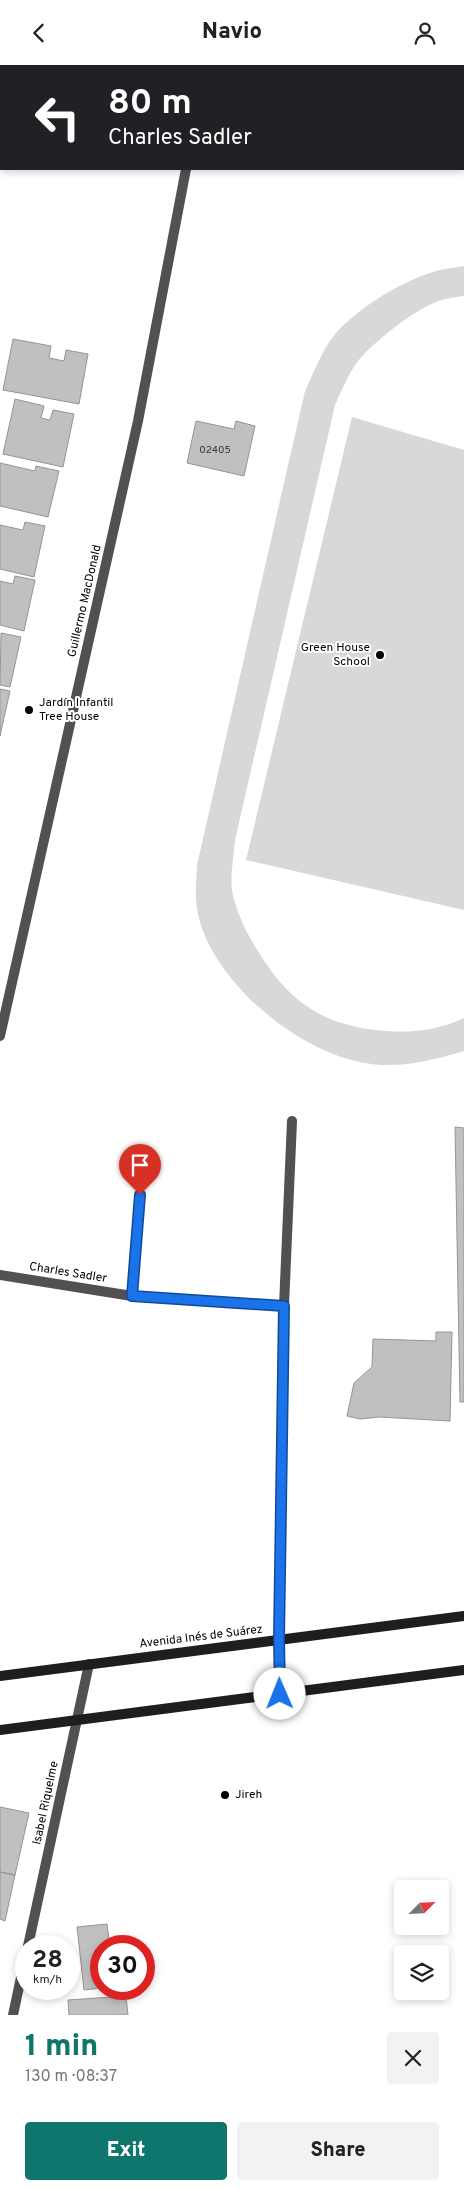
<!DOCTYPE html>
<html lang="en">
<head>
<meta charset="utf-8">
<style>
  body { margin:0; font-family:Overpass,sans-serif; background:#f2f2f2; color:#222; height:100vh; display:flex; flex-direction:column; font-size:19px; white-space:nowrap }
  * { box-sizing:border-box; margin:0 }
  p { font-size:16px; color:#767676 }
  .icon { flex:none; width:28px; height:28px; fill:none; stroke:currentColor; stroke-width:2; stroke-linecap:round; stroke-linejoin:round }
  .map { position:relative; height:1950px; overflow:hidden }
  .panel { display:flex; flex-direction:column; background:#fff; flex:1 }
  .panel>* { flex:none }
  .banner { position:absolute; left:0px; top:0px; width:465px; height:105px; box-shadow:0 2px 8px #0003; background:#202124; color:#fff; overflow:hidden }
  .needle { width:32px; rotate:66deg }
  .tools { position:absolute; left:394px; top:1815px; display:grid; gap:10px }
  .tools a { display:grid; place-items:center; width:55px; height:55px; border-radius:5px; background:#fff; box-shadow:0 2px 8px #0003; font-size:25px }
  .speed { position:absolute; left:15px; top:1870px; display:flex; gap:10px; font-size:25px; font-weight:700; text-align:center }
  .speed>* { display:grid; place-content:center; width:65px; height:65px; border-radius:50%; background:#fff; box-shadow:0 2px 8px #0003; line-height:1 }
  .speed small { font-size:12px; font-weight:400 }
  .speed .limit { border:8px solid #d22; background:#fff; color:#111 }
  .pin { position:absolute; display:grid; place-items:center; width:42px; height:42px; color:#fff; margin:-51px -21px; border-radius:50% 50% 50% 0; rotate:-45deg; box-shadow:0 0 5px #0007 }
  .pin .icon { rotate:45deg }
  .me { position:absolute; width:55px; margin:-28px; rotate:359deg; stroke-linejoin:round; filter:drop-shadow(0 0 4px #0008) }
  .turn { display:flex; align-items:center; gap:18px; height:105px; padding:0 25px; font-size:22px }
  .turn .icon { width:65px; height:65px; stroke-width:2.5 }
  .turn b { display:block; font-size:35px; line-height:42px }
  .round { display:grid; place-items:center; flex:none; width:52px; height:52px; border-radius:5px; background:#f2f2f2 }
  .head { display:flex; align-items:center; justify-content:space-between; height:85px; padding:0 25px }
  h1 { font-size:30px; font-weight:800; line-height:38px; color:#0f766e }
  .button { display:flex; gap:10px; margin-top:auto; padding:10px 25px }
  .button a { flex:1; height:58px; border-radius:5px; background:#0f766e; color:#fff; font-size:20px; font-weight:800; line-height:58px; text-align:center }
  .button a+a { background:#f2f2f2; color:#222 }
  header { display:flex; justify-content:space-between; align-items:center; height:65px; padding:0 25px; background:#fff; font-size:22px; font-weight:800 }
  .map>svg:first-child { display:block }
  .green { fill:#d8d8d8 }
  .building { fill:#c0c0c0; stroke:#959595 }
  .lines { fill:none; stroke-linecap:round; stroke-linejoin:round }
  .lane { stroke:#515151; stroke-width:10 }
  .street { stroke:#515151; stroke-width:10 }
  .secondary { stroke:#1e1e1e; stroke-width:10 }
  .route-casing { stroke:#114b97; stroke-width:12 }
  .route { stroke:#1a73e8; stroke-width:9 }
  .poi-dot { fill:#000; stroke:#fff; stroke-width:2 }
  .labels { text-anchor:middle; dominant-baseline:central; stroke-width:4; stroke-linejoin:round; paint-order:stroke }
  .number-label { font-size:10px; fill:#303030 }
  .street-label { font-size:12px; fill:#000; stroke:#fff }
  .poi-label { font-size:12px; fill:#000; stroke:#fff; text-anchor:start }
</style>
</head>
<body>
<header><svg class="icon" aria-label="back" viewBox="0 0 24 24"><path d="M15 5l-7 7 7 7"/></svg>Navio<svg class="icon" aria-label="person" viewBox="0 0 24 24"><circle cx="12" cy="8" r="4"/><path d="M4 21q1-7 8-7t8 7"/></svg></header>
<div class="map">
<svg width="464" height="1950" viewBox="0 0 464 1950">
  <rect width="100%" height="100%" fill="#fff"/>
  <path class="green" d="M464 201V231C457 232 448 233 441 235 415 244 382 271 363 290 350 304 343 323 335 340L235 775C234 791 230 809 232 825 236 848 248 871 261 891 292 940 328 962 386 966 414 968 438 965 464 953V986C437 994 411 1001 382 1000 310 997 220 925 200 857 194 838 196 819 197 800L305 326C314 307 322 285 336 268 357 244 399 218 430 208 440 204 453 203 464 201Z
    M352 352 464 385V845L246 795Z"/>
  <path class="building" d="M13 274 51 281 49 293 64 296 66 285 88 289 79 339 3 325Z
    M15 334 44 341 41 353 50 355 53 345 74 349 63 402 3 389Z
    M196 356 234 364 236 356 255 361 244 411 187 398Z
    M0 398 35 406 36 401 59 406 48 452 0 441Z
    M25 457 45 461 34 512 0 504V460L23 465Z
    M15 511 35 515 24 566 0 560V516L13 519Z
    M1 568 21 572 10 622 0 620Z
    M0 624 10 626 0 671Z
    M455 1062 464 1063V1337H460Z
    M436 1267H452L450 1356 380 1352 360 1354 347 1351 354 1318 372 1302 373 1274 436 1276Z
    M0 1742 29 1748 15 1810 0 1807Z
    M0 1807 15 1810 5 1856 0 1854Z
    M107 1859 110 1881H101V1923L84 1925 77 1862Z
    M126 1931 128 1950H69L68 1935Z"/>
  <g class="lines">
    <path class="lane" d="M440 0 441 1
      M464 66V67
      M284 1241 292 1056"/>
    <path class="street" d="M206 1V0
      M0 971 138 356 186 104
      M0 1210 132 1231 284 1241 279 1575 280 1629
      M132 1231 140 1129
      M28 1881 89 1599
      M13 1950 26 1889"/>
    <path class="secondary" d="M0 1611 464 1551
      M0 1665 464 1605"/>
  </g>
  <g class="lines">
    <defs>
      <path id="route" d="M140 1130 132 1231 284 1241 279 1574 280 1629"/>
    </defs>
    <use href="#route" class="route-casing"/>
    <use href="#route" class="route"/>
  </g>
  <g class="poi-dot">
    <circle cx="380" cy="590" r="5"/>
    <circle cx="29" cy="645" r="5"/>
    <circle cx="225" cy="1730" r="5"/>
  </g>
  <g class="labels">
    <g class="number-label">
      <text x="215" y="385">02405</text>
    </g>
    <g class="street-label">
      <text transform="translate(85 536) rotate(-77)">Guillermo MacDonald</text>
      <text transform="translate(68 1208) rotate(9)">Charles Sadler</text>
      <text transform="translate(201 1572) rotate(-7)">Avenida Inés de Suárez</text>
      <text transform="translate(46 1738) rotate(-78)">Isabel Riquelme</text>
    </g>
    <g class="poi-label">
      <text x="370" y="583" text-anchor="end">Green House<tspan x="370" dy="14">School</tspan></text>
      <text x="39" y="638">Jardín Infantil<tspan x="39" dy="14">Tree House</tspan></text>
      <text x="235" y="1730">Jireh</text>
    </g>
  </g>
</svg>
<div class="tools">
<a><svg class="needle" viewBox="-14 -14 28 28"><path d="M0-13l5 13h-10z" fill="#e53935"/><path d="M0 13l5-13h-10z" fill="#767676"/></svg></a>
<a><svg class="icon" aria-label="layers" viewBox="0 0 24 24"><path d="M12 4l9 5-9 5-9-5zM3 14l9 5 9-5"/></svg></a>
</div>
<div class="speed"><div>28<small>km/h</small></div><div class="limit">30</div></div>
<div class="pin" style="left:140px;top:1130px;background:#d93025"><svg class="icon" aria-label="arrive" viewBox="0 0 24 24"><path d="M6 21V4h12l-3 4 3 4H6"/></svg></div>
<svg class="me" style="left:280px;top:1629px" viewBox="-20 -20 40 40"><circle r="19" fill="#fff"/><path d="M0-13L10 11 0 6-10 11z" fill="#1a73e8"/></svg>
<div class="banner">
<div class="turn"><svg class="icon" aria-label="left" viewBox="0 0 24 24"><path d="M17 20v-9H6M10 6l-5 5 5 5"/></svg><div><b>80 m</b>Charles Sadler</div></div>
</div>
</div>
<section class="panel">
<div class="head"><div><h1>1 min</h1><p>130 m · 08:37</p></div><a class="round"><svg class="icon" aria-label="close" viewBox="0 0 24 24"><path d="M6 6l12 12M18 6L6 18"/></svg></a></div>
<div class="button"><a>Exit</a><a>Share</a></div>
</section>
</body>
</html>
